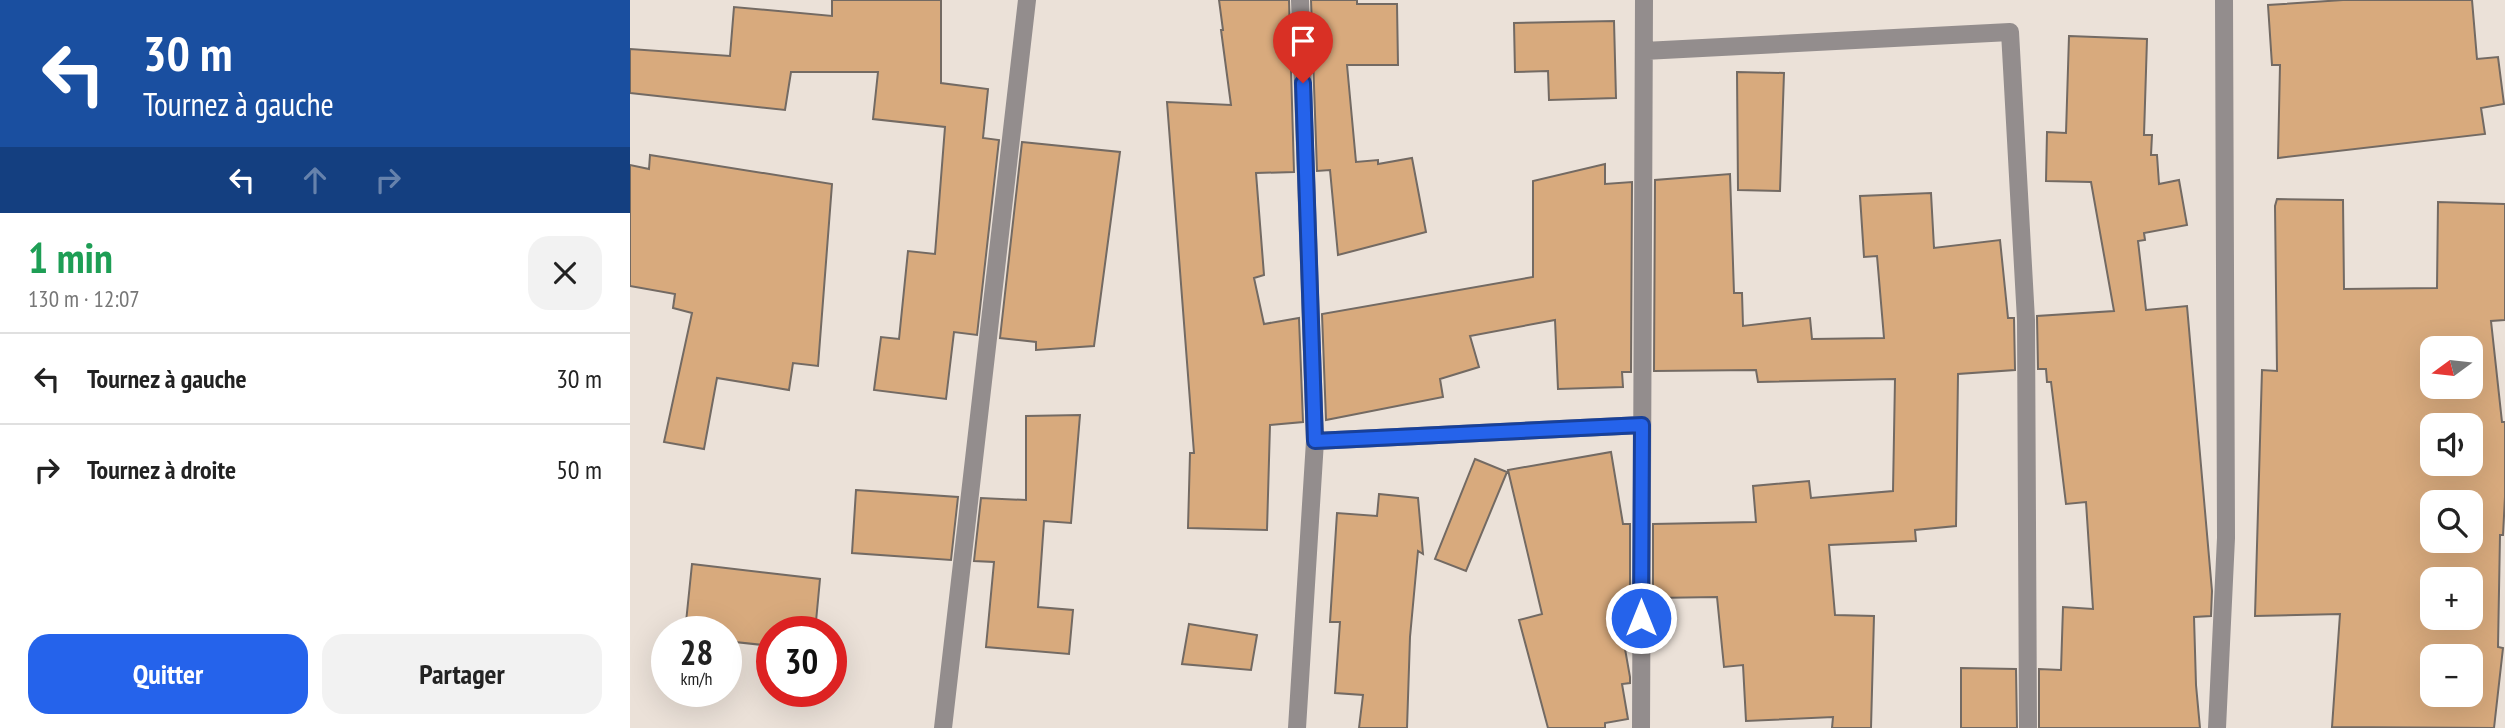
<!DOCTYPE html>
<html lang="fr">
<head>
<meta charset="utf-8">
<style>
  body { margin:0; font-family:"PT Sans Narrow",sans-serif; background:#f2f2f2; color:#222; height:100vh; display:flex; flex-direction:column; font-size:26px; white-space:nowrap }
  * { box-sizing:border-box; margin:0 }
  p { font-size:23px; color:#767676 }
  .icon { flex:none; width:38px; height:38px; fill:none; stroke:currentColor; stroke-width:2; stroke-linecap:round; stroke-linejoin:round }
  .map { position:relative; flex:1; overflow:hidden }
  .details { display:flex; flex-direction:column; background:#fff; width:630px }
  .details>* { flex:none }
  .guide { background:#1a4fa0; color:#fff; overflow:hidden }
  .needle { width:46px; rotate:255deg }
  .tools { position:absolute; left:1790px; top:336px; display:grid; gap:14px }
  .tools a { display:grid; place-items:center; width:63px; height:63px; border-radius:14px; background:#fff; box-shadow:0 7px 28px #0002; font-size:35px }
  .speed { position:absolute; left:21px; top:616px; display:flex; gap:14px; font-size:35px; font-weight:700; text-align:center }
  .speed>* { display:grid; place-content:center; width:91px; height:91px; border-radius:50%; background:#fff; box-shadow:0 7px 28px #0002; line-height:1 }
  .speed small { font-size:18px; font-weight:400 }
  .speed .limit { border:10px solid #d22; background:#fff; color:#111 }
  .pin { position:absolute; display:grid; place-items:center; width:60px; height:60px; color:#fff; margin:-72px -30px; border-radius:50% 50% 50% 0; rotate:-45deg; box-shadow:0 0 7px #0007 }
  .pin .icon { rotate:45deg }
  .me { position:absolute; width:77px; margin:-38px; rotate:0deg; stroke-linejoin:round; filter:drop-shadow(0 0 5px #0008) }
  .turn { display:flex; align-items:center; gap:24px; height:147px; padding:0 28px; font-size:32px }
  .turn .icon { width:91px; height:91px; stroke-width:2.5 }
  .turn b { display:block; font-size:49px; line-height:60px }
  .lanes { display:flex; align-items:center; height:66px; padding:0 28px; background:#0003; justify-content:center; gap:35px; direction:ltr }
  .lanes .off { opacity:.35 }
  .round { display:grid; place-items:center; flex:none; width:74px; height:74px; border-radius:21px; background:#f2f2f2 }
  .head { display:flex; align-items:center; justify-content:space-between; height:119px; padding:0 28px }
  h1 { font-size:42px; font-weight:700; line-height:52px; color:#1e9e55 }
  .cta { display:flex; gap:14px; margin-top:auto; padding:14px 28px }
  .cta a { flex:1; height:80px; border-radius:21px; background:#2563eb; color:#fff; font-size:28px; font-weight:700; line-height:80px; text-align:center }
  .cta a+a { background:#f2f2f2; color:#222 }
  ul { padding:0; list-style:none }
  li { display:flex; align-items:center; gap:21px; height:91px; padding:0 28px; border-top:2px solid #e0e0e0 }
  li div { flex:1 }
  li b { display:block; font-size:26px }
  li em { font-style:normal }
  main { display:flex; flex:1; min-height:0 }
  .map>svg:first-child { display:block }
  .building { fill:#d8aa7d; stroke:#736a63; stroke-width:2; fill-rule:evenodd }
  .lines { fill:none; stroke-linecap:round; stroke-linejoin:round }
  .minor { stroke:#938d8d; stroke-width:18 }
  .route-casing { stroke:#184099; stroke-width:18 }
  .route { stroke:#2563eb; stroke-width:12 }
</style>
</head>
<body>
<main>
<section class="details">
<div class="guide">
<div class="turn"><svg class="icon" aria-label="left" viewBox="0 0 24 24"><path d="M17 20v-9H6M10 6l-5 5 5 5"/></svg><div><b>30 m</b>Tournez à gauche</div></div>
<div class="lanes"><svg class="icon" aria-label="left" viewBox="0 0 24 24"><path d="M17 20v-9H6M10 6l-5 5 5 5"/></svg><svg class="icon off" aria-label="ahead" viewBox="0 0 24 24"><path d="M12 20V5M6 11l6-6 6 6"/></svg><svg class="icon off" aria-label="right" viewBox="0 0 24 24"><path d="M7 20v-9h11M14 6l5 5-5 5"/></svg></div>
</div>
<div class="head"><div><h1>1 min</h1><p>130 m · 12:07</p></div><a class="round"><svg class="icon" aria-label="close" viewBox="0 0 24 24"><path d="M6 6l12 12M18 6L6 18"/></svg></a></div>
<ul>
<li><svg class="icon" aria-label="left" viewBox="0 0 24 24"><path d="M17 20v-9H6M10 6l-5 5 5 5"/></svg><div><b>Tournez à gauche</b></div><em>30 m</em></li>
<li><svg class="icon" aria-label="right" viewBox="0 0 24 24"><path d="M7 20v-9h11M14 6l5 5-5 5"/></svg><div><b>Tournez à droite</b></div><em>50 m</em></li>
</ul>
<div class="cta"><a>Quitter</a><a>Partager</a></div>
</section>
<div class="map">
<svg width="1875" height="728" viewBox="0 0 1875 728">
  <rect width="100%" height="100%" fill="#ebe1d8"/>
  <path class="building" d="M202 0H311V83L358 89 353 138 369 140 347 335 324 332 316 399 244 390 251 337 269 339 278 251 305 254 315 127 243 119 248 72H161L155 110 0 93V49L100 56 104 7 202 16Z
    M589 0H659L664 172 626 173 634 275 624 278 634 324 669 318 673 422 640 425 637 530 558 528 560 453H564L537 102 601 105 591 30H593Z
    M681 0H727V4H767L768 65H717L726 162 748 160V164L782 158 796 232 708 255 700 170 687 171Z
    M1713 0H1842L1847 59 1868 57 1874 104 1851 108 1855 134 1648 158 1650 65H1642L1638 5Z
    M984 21 986 98 919 100 918 71 885 72 884 23Z
    M1439 36 1517 39 1514 135H1522L1521 155H1527L1529 184 1549 180 1557 225 1514 233 1515 240 1508 241 1516 310 1557 306 1582 591 1581 616 1564 617 1566 685 1570 728H1409V669L1431 670 1433 607 1463 609 1456 502 1436 504 1421 382H1417L1416 369H1408L1407 316 1484 311 1461 182 1416 181 1417 132 1436 133Z
    M1107 72 1154 73 1150 191 1108 190Z
    M392 142 490 152 464 346 406 350V342L370 338Z
    M20 155 202 184 188 366 163 363 159 390 87 378 74 449 34 442 62 313 43 308 45 294 0 286V165L19 169Z
    M975 164V184L1002 182 1001 372H992L993 387 928 389 925 320 840 336 849 367 810 379 813 397 696 420 692 314 903 277V181Z
    M1100 174 1104 293H1112L1113 326 1180 318 1182 339 1254 338 1247 256 1234 257 1230 196 1301 193 1304 248 1370 240 1378 318H1384L1385 370 1328 374 1326 526 1285 530 1286 541 1199 545 1205 615 1244 616 1241 728H1202L1203 717 1116 721 1113 665 1094 667 1087 597 1023 598V524L1126 522 1123 486 1179 481 1181 498 1263 491 1265 379 1128 382 1126 370 1024 371 1025 180Z
    M1647 199 1713 200 1714 289 1807 288 1808 202 1875 204V320L1861 321 1872 422H1875V497L1873 535H1870L1868 647 1873 648 1864 728 1702 727 1710 614 1625 616 1632 370 1647 371 1645 206ZM1802 348H1841V387H1802ZM1802 425H1841V464H1802ZM1802 502H1841V541H1802ZM1802 579H1841V618H1802ZM1802 656H1841V695H1802Z
    M450 415 441 523 414 521 408 607 443 610 439 654 356 647 364 562 344 561 351 498 396 500V416Z
    M981 452 993 524H1000V598H986L1000 677V683L992 684 998 719 975 723V728H918L889 620 912 614 878 470Z
    M845 459 877 472 836 571 805 559Z
    M226 490 328 497 321 560 222 553Z
    M749 494 788 498 793 554 788 551 780 637 777 728H729L733 695 705 693 710 622H700L707 513 747 516Z
    M62 564 190 579 185 632H142V646L96 641V632H55Z
    M559 624 627 635 621 670 552 664Z
    M1331 668 1386 669 1387 728H1331Z"/>
  <g class="lines">
    <path class="minor" d="M1014 51 1380 32 1396 320 1398 728
      M685 441 1012 425
      M313 728 397 0
      M667 728 685 441 670 0
      M1011 728 1014 0
      M1587 728 1596 538 1594 0"/>
  </g>
  <g class="lines">
    <defs>
      <path id="route" d="M673 83 685 441 1012 425 1011 618"/>
    </defs>
    <use href="#route" class="route-casing"/>
    <use href="#route" class="route"/>
  </g>
</svg>
<div class="tools">
<a><svg class="needle" viewBox="-14 -14 28 28"><path d="M0-13l5 13h-10z" fill="#e53935"/><path d="M0 13l5-13h-10z" fill="#767676"/></svg></a>
<a><svg class="icon" aria-label="sound" viewBox="0 0 24 24"><path d="M4 9h4l5-4v14l-5-4H4zM17 9q2 3 0 6"/></svg></a>
<a><svg class="icon" aria-label="search" viewBox="0 0 24 24"><circle cx="10" cy="10" r="6"/><path d="M15 15l6 6"/></svg></a>
<a>+</a>
<a>−</a>
</div>
<div class="speed"><div>28<small>km/h</small></div><div class="limit">30</div></div>
<div class="pin" style="left:673px;top:83px;background:#d93025"><svg class="icon" aria-label="arrive" viewBox="0 0 24 24"><path d="M6 21V4h12l-3 4 3 4H6"/></svg></div>
<svg class="me" style="left:1011px;top:618px" viewBox="-20 -20 40 40"><circle r="17" fill="#2563eb" stroke="#fff" stroke-width="3"/><path d="M0-11L8 9 0 5-8 9z" fill="#fff"/></svg>
</div>
</main>
</body>
</html>
